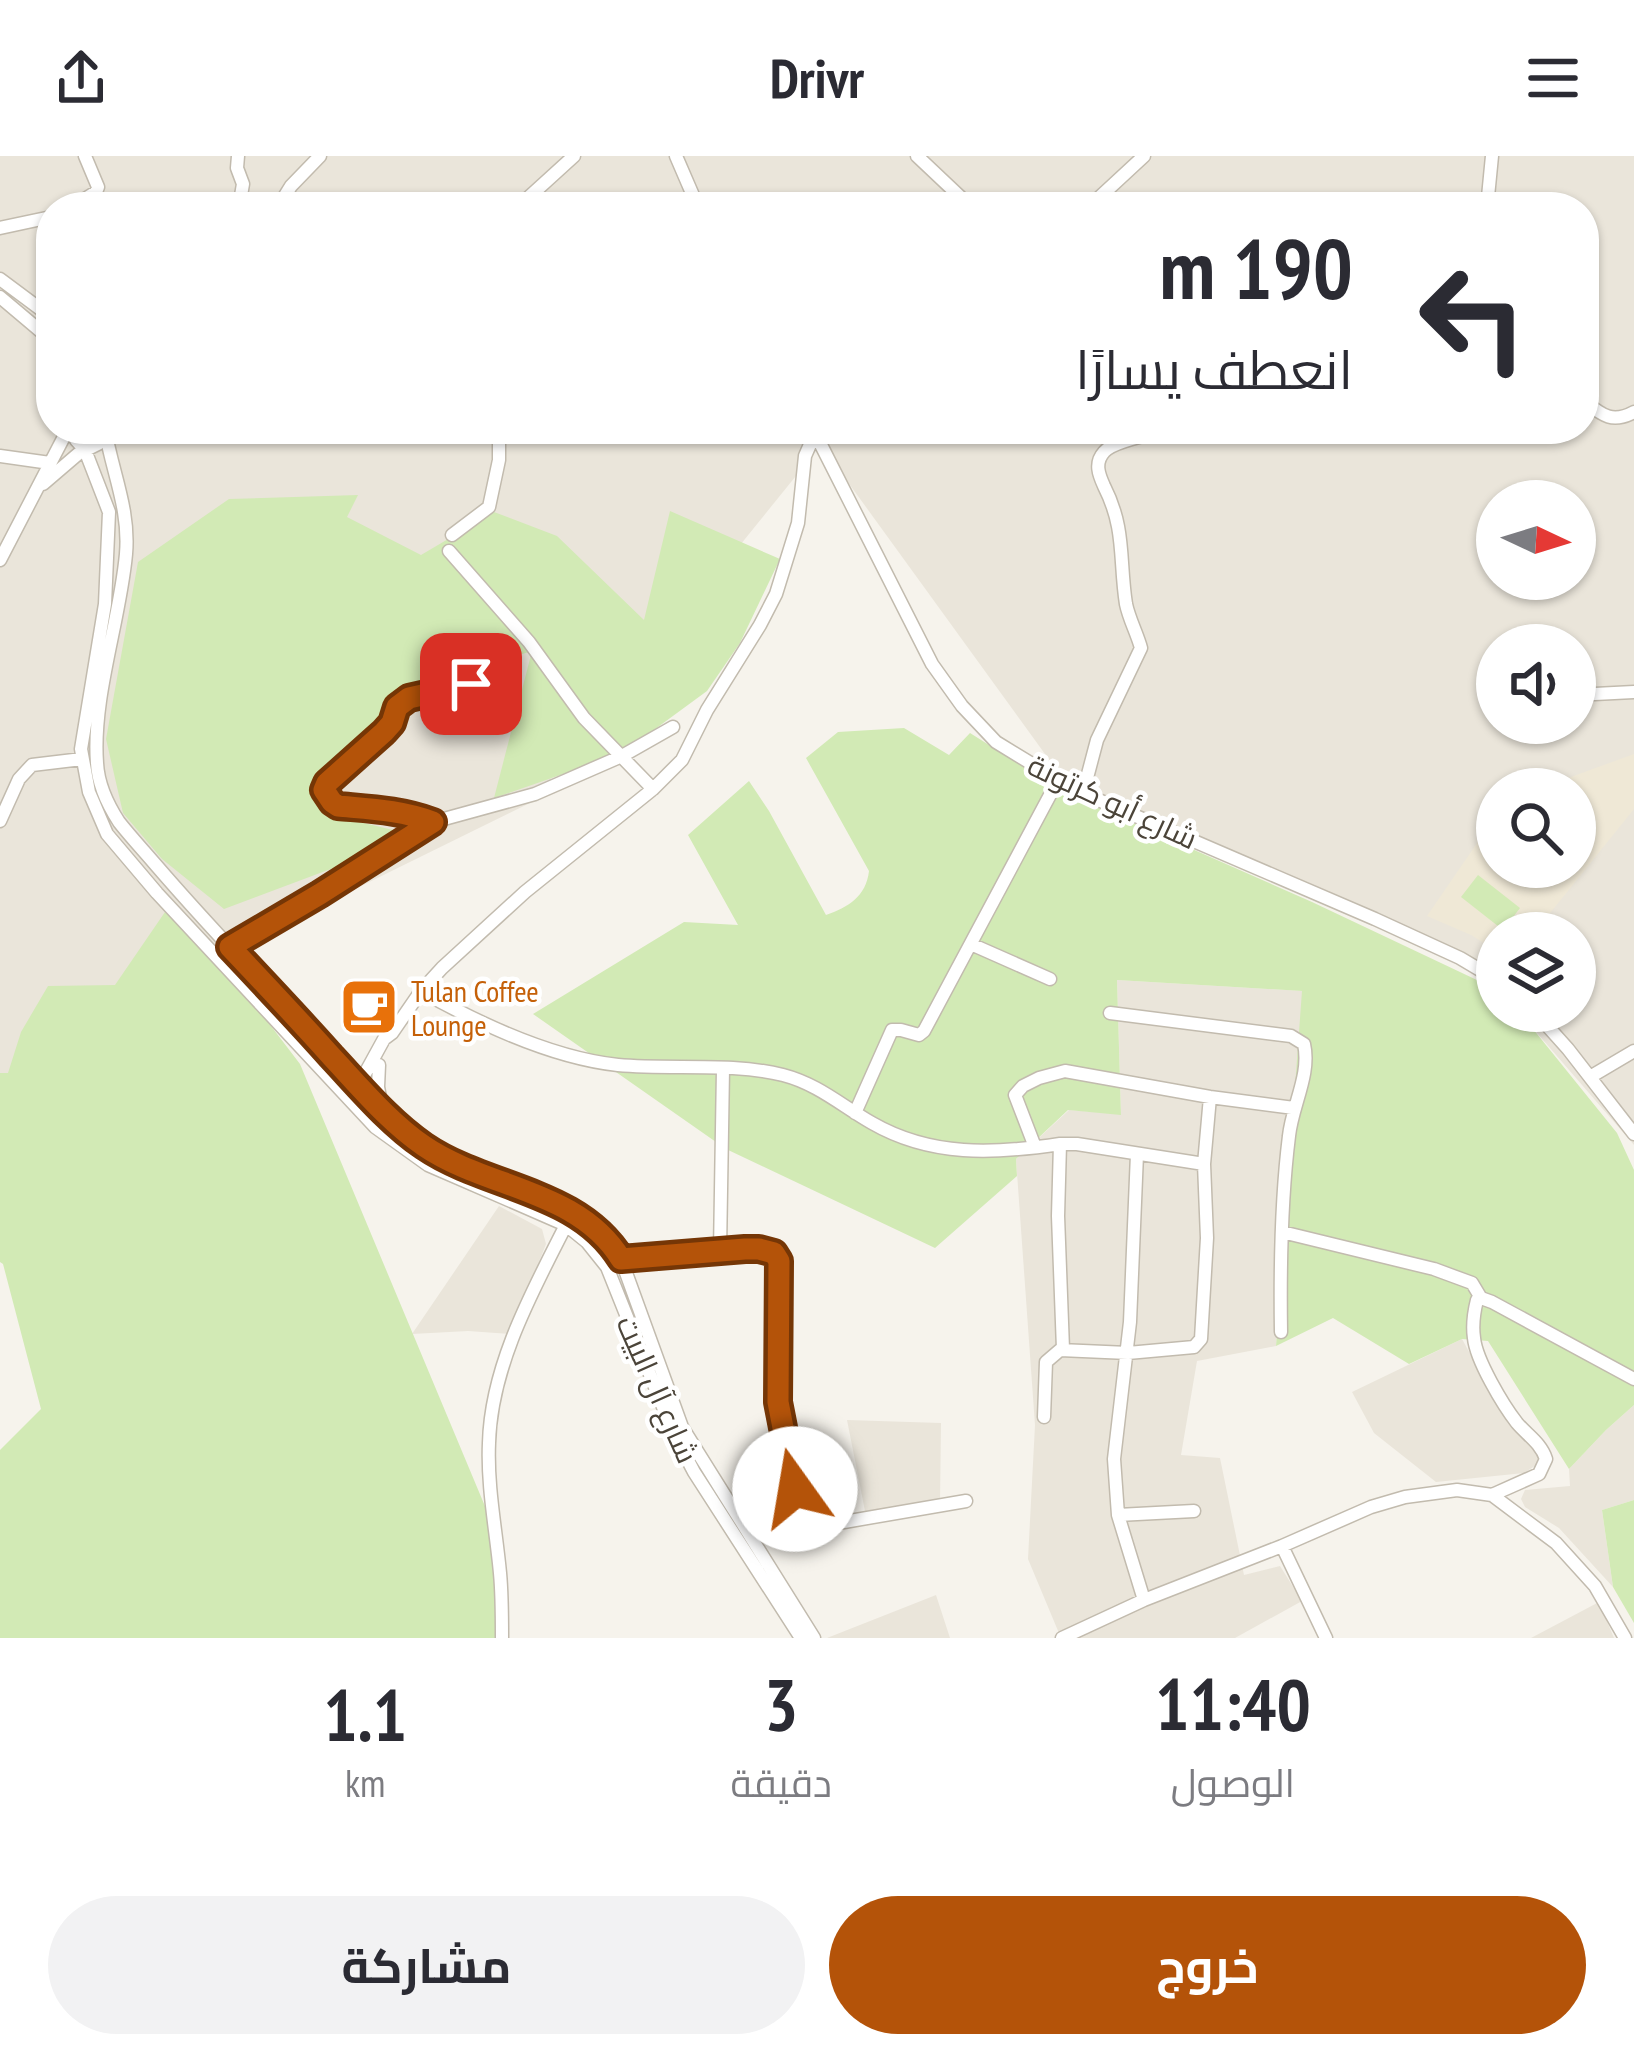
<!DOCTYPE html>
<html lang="ar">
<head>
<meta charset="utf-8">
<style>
  body { margin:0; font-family:"PT Sans Narrow",Cairo,sans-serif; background:#f2f2f3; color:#2b2b33; direction:rtl; height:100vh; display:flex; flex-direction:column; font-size:45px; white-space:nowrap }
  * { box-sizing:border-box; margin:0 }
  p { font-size:39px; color:#7c7c81 }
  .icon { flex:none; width:66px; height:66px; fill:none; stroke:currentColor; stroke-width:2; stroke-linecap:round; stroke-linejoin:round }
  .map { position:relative; height:1482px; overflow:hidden; direction:ltr }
  .sheet { display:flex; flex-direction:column; background:#fff; flex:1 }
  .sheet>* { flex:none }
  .guide { position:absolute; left:36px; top:36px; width:1563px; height:252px; border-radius:48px; box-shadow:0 3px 9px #0004; direction:rtl; background:#fff; color:#2b2b33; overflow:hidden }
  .needle { width:78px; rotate:94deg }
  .controls { position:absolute; left:1476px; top:324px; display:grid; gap:24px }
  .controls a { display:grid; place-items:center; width:120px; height:120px; border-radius:50%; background:#fff; box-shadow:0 3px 9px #0004; font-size:60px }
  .pin { position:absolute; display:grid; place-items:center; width:102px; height:102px; color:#fff; margin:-51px; border-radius:24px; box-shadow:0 6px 18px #0006 }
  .me { position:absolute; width:132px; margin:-66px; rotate:347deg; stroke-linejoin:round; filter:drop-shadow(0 0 9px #0008) }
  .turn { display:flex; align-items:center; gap:42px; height:252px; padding:0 48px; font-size:54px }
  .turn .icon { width:156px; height:156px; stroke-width:2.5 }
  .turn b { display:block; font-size:84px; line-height:102px }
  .eta { display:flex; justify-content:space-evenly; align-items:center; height:204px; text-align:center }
  .eta b { font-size:72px; font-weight:700; line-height:84px }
  .action { display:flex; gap:24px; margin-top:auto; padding:24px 48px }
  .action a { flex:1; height:138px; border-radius:72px; background:#b45309; color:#fff; font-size:48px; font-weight:700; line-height:138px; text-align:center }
  .action a+a { background:#f2f2f3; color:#2b2b33 }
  header { display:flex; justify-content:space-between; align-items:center; height:156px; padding:0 48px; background:#fff; font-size:54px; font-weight:700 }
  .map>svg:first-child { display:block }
  .residential { fill:#eae5da; fill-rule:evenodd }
  .education { fill:#efe8d6 }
  .green { fill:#d2eab5 }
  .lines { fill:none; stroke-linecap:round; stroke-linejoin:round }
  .minor-casing { stroke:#c2bbae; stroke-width:15 }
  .minor { stroke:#fff; stroke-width:12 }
  .route-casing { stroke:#753606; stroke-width:30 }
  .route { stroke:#b45309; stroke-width:21 }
  .labels { text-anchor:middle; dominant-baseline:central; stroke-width:9; stroke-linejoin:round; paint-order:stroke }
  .street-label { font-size:30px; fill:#4b4439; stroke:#fff }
  .food-label { font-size:30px; fill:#c56008; stroke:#fff; text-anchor:start }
</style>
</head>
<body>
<header><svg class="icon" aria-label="menu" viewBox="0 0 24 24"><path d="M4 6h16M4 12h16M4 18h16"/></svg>Drivr<svg class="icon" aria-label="share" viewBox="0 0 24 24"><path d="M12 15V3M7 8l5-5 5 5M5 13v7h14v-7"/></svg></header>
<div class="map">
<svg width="1634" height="1482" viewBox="0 0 1634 1482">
  <rect width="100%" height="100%" fill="#f6f3ec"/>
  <path class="residential" d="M0 0H1634V989L1518 855H1575V777H1497V830L1490 822 1066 627 821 289 532 646 42 887 0 956ZM51 51H1584V273H51ZM1497 345H1575V423H1497ZM1497 489H1575V567H1497ZM1497 633H1575V711H1497Z
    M1117 824 1303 835 1276 1190 1197 1205 1181 1299 1220 1302 1244 1419 1280 1410 1302 1445 1235 1482H1061L1028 1403 1035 1269 1016 1003 1069 954 1121 958Z
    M499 1050 542 1073 546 1088 511 1178 468 1175 412 1178Z
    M1462 1183 1508 1267 1539 1294 1541 1306 1524 1317 1436 1326 1374 1277 1352 1236Z
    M1634 1249V1344L1602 1354 1613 1431 1559 1372 1525 1351 1521 1343 1525 1334 1570 1330 1569 1313 1606 1274Z
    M847 1264 941 1267 940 1347 865 1355Z
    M936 1439 950 1482H826H827Z
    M1599 1446 1614 1482H1531Z"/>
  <path class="education" d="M1634 598V653L1534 777H1497V795L1471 779 1427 760 1497 658V711H1575V633H1538Z"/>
  <path class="green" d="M358 339 347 361 421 399 494 356 557 380 644 464 670 355 780 403 740 487 707 535 632 590 572 615 494 642 532 495 415 531 314 628 331 659 393 674 352 705 224 753 162 703 123 657 106 583 138 406 229 343Z
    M904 572 949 599 970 577 1065 637 1312 746 1479 825 1497 841V855H1514L1529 868 1617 977 1634 1014V1249L1606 1274 1569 1313 1488 1185 1462 1183 1409 1208 1333 1162 1276 1190 1302 835 1117 824 1121 959 1068 954 1016 1003 1017 1020 935 1092 726 993 533 858 684 766 738 769 688 679 749 625 769 655 826 759C848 751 866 741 869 715L806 602 838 576Z
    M1478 719 1520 752 1503 774 1461 741Z
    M165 756 242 832 300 908 492 1367 498 1482H0V1294L41 1253 3 1108 0 1106V917H8L21 876 48 830 115 829Z
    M1634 1344V1467L1613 1431 1602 1354Z"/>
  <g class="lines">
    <defs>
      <path id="minor" d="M238 0 237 12 243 28 239 51
        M676 0 698 51
        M917 0 971 51
        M72 51 96 36 98 31 85 0
        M278 51 291 30 320 0
        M518 51 574 0
        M1089 51 1144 0
        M1487 51 1492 0
        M0 72 51 61
        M0 123 51 161
        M0 141 51 184
        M1584 245C1602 259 1612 268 1634 256
        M74 273 76 284 85 294 109 356 105 448 81 593 89 636 107 678 157 737 375 971 428 1009 566 1069 587 1086 607 1111 673 1276 694 1316 801 1482
        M105 273C112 316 130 353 126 398 120 465 92 541 97 607 98 627 108 649 119 666 130 680 143 694 155 708 193 752 232 794 272 836 319 887 364 944 419 986 481 1034 575 1030 621 1103L682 1271 814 1482
        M813 273 932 508 962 550 996 586 1073 633 1375 763 1460 802 1497 824
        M0 300 50 307
        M43 328 78 298 98 288 105 277
        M452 379 489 351 499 304V273
        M449 395 529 486 584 562 653 633
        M0 404 68 273
        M1575 539 1634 536
        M1083 637 1097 584 1141 492C1137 477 1129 463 1126 448 1119 404 1126 373 1104 330 1099 319 1094 307 1104 296 1114 284 1157 277 1174 273
        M0 665 19 623 32 609 82 603
        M433 666C401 654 371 653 337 650L331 646 324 634 327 627 384 576 392 567 397 551 409 542 471 528 512 513
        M973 789 1050 823
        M230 791 321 738 433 666 535 638 622 600 673 571
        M421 835C478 867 552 902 618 909 673 914 730 906 783 919 818 928 842 950 872 967 931 1001 994 998 1060 988
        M1534 855 1568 893 1634 978
        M1110 857 1291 880 1304 888C1311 918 1292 950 1289 980 1281 1044 1280 1111 1281 1176
        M379 909 378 931 382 952
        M1590 921 1634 895
        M356 934 384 883 392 877 421 835 442 812 525 736 653 633 682 604 707 554 760 469 776 438 798 367 805 300 815 277
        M855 957 892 874H901L919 879 924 875 1058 624
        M1035 991 1015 939 1023 930 1039 922 1065 915 1210 941 1294 952
        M1137 998 1130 1166 1114 1303 1118 1359 1144 1444
        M1282 1076 1434 1113 1472 1127 1481 1142
        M720 1095 723 913
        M621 1103 745 1093 766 1094 777 1101 779 1262 786 1297 804 1358 811 1367 821 1370 966 1345
        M1063 1193 1058 1060 1060 988H1077L1204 1008
        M1044 1261 1046 1206 1060 1194 1128 1197 1194 1191 1201 1183 1207 1082 1204 1008 1210 941
        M1492 1339 1539 1318 1546 1303C1541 1287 1527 1279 1517 1267 1503 1249 1476 1204 1474 1182 1472 1169 1474 1156 1477 1144L1481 1142 1492 1146 1634 1223
        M1118 1359 1194 1355
        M1282 1390 1326 1482
        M502 1482C502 1460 502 1438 500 1417 496 1374 487 1330 489 1287 491 1210 532 1136 566 1069
        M1062 1482 1144 1444 1282 1390 1371 1351 1405 1341 1457 1334 1492 1339 1556 1387 1595 1430 1625 1482"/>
    </defs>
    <use href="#minor" class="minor-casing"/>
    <use href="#minor" class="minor"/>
  </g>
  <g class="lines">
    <defs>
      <path id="route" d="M471 528 409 542 397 551 392 567 384 576 327 627 324 634 332 646 338 650C371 653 401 654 433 666L320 738 230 791C264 827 298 863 331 900 360 931 389 966 424 990 487 1033 578 1033 621 1103L745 1093H759L774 1097 779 1105 778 1246 795 1333"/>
    </defs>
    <use href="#route" class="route-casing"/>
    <use href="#route" class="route"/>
  </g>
  <defs>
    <symbol id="cafe-square" viewBox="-11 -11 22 22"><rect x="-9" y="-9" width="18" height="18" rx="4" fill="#e8710a" stroke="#fff"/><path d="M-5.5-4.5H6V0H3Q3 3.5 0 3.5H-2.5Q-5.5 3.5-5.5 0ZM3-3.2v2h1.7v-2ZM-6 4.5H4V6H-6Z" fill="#fff"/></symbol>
  </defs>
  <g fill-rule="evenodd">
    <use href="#cafe-square" x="336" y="818" width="66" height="66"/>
  </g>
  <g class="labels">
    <g class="street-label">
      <text transform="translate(1113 645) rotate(25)">شارع أبو كرتونة</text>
      <text transform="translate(658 1233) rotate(66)">شارع آل البيت</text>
    </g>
    <g class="food-label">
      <text x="411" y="834">Tulan Coffee<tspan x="411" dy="34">Lounge</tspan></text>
    </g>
  </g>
</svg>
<div class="controls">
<a><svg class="needle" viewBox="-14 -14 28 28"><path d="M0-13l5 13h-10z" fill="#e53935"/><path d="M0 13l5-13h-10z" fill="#7c7c81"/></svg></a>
<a><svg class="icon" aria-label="sound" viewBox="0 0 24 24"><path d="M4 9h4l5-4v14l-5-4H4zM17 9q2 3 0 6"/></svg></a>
<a><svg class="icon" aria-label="search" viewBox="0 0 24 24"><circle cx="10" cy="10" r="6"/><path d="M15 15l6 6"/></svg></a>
<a><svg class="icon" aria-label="layers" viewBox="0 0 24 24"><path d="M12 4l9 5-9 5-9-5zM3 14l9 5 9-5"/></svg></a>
</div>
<div class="pin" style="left:471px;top:528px;background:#d93025"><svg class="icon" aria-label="arrive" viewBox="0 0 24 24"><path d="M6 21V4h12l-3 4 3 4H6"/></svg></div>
<svg class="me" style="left:795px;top:1333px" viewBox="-20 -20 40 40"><circle r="19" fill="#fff"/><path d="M0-13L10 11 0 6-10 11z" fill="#b45309"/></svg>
<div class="guide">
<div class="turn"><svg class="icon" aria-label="left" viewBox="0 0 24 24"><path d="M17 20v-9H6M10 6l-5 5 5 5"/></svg><div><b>190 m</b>انعطف يسارًا</div></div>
</div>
</div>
<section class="sheet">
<div class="eta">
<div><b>11:40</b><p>الوصول</p></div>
<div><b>3</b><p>دقيقة</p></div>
<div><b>1.1</b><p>km</p></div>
</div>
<div class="action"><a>خروج</a><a>مشاركة</a></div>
</section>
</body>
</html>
